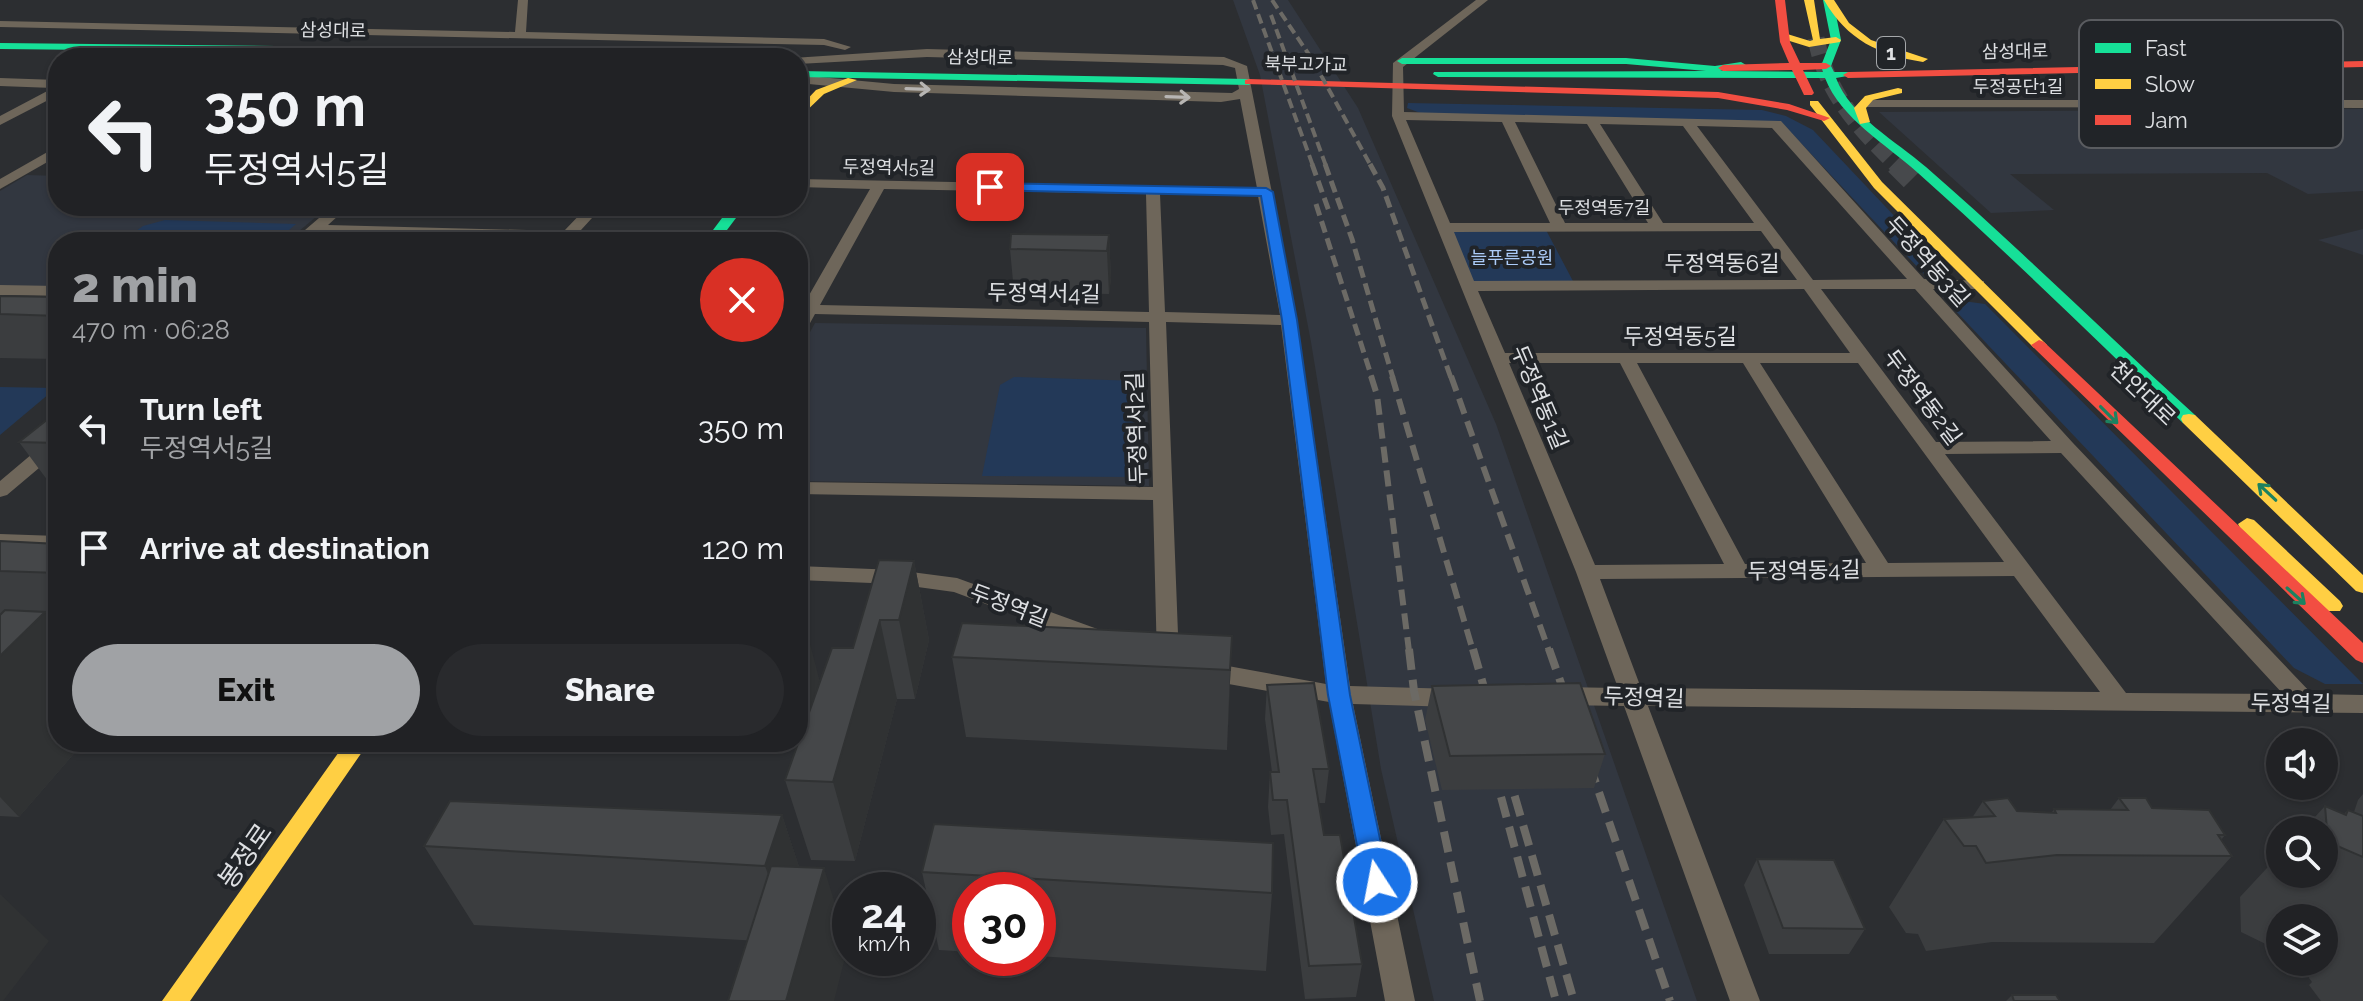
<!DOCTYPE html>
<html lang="en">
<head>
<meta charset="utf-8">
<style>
  body { margin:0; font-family:Raleway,"Noto Sans KR",sans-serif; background:#292a2d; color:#f1f3f6; height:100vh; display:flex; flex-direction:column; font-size:30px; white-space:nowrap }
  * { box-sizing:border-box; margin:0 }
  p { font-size:26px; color:#a2a4a7 }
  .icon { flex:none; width:44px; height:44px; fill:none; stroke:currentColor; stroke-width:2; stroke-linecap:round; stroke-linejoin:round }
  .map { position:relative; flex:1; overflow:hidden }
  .sheet { position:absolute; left:48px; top:232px; width:760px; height:520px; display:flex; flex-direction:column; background:#212225; border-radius:32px; box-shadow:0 2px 6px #0004,0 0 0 2px #3e3f42 }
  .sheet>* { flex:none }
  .guide { position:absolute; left:48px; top:48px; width:760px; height:168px; border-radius:32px; box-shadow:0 2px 6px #0004,0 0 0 2px #3e3f42; background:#212225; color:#f1f3f6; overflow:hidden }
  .tools { position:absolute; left:2266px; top:728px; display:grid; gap:16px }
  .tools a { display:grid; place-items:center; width:72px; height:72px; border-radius:50%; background:#212225; box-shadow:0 2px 6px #0004,0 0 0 2px #3e3f42; font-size:40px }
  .speed { position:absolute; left:832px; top:872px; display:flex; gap:16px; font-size:40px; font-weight:700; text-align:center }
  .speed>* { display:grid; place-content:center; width:104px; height:104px; border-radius:50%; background:#212225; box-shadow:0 2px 6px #0004,0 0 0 2px #3e3f42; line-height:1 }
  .speed small { font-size:20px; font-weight:400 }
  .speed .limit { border:12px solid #d22; background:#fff; color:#111 }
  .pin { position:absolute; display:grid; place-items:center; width:68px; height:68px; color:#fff; margin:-34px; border-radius:16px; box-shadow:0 4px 12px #0006 }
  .me { position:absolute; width:88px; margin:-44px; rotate:349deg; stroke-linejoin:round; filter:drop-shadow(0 0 6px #0008) }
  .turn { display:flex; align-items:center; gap:28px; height:168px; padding:0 24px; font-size:36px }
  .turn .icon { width:104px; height:104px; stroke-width:2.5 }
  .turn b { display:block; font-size:56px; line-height:68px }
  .round { display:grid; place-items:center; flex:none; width:84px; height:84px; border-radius:42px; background:#292a2d }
  .headline { display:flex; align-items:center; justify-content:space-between; height:136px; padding:0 24px }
  h1 { font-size:48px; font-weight:800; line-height:60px; color:#a0a2a5 }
  .cta { display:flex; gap:16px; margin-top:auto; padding:16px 24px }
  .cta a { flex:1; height:92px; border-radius:48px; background:#a0a2a5; color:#111; font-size:32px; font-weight:800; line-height:92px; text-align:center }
  .cta a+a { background:#292a2d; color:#f1f3f6 }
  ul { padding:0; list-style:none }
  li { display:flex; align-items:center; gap:24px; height:120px; padding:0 24px }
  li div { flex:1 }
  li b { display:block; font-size:30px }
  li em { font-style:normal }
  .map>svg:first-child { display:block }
  .built { fill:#323740 }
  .green { fill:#233958 }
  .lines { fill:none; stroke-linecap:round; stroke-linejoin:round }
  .secondary-tunnel-far1 { stroke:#47494c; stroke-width:17; stroke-dasharray:17 8; stroke-linecap:butt }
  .secondary-tunnel { stroke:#47494c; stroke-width:22; stroke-dasharray:22 11; stroke-linecap:butt }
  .street { fill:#6e665a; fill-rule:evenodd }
  .fast { fill:#16e098; fill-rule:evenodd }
  .slow { fill:#ffcf43; fill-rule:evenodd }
  .jam { fill:#f24e42; fill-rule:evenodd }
  .rail-far3 { stroke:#6c6a65; stroke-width:4; stroke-dasharray:10 5; stroke-linecap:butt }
  .rail-far2 { stroke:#6c6a65; stroke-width:5; stroke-dasharray:12 6; stroke-linecap:butt }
  .rail-far1 { stroke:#6c6a65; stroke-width:6; stroke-dasharray:16 8; stroke-linecap:butt }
  .rail { stroke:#6c6a65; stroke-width:8; stroke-dasharray:21 10; stroke-linecap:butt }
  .wall { fill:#3b3d3f }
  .shaded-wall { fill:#303233 }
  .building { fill:#454749; stroke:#303233; stroke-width:2 }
  .oneway { stroke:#b7b5b3 }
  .oneway2 { stroke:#1c8260 }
  .route { fill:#1a73e8; stroke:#114b97; stroke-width:2 }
  .labels { text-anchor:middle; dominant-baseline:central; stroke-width:8; stroke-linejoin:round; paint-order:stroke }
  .far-street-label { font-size:18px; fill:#dee0e3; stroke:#212428 }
  .far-park-label { font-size:18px; fill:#acccf9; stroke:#212428 }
  .shield { fill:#212428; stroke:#a5a8ab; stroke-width:2 }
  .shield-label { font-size:20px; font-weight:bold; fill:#dee0e3 }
  .street-label { font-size:22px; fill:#dee0e3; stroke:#212428 }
  .near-street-label { font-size:26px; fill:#dee0e3; stroke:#212428 }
  .key { fill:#212428; stroke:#5a5c60; stroke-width:2 }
  .key-label { font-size:22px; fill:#dee0e3 }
</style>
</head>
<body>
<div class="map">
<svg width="2363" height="1001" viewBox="0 0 2363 1001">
  <rect width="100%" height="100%" fill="#2c2e31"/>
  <path class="built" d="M1233 0H1288L1358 108 1496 424 1697 1001H1434L1381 769 1311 342 1260 75Z
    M2363 109V191L2308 194 2267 173 2010 174 2054 210 1991 213 1879 112Z
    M27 175 58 176V206H329L286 242H58V291L0 289V191Z
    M2363 229V255L2318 240 2331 237Z
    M815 323 1146 328 1149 486 798 481V354Z"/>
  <path class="green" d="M1408 103 1762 110 1786 116 1813 130 1954 279 1937 280 1924 274 1781 122 1423 114 1407 108Z
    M165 220 296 224 275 242H121L143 226Z
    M1449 230H1546L1574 283H1471Z
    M1956 300 1985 304 2363 684H2325L2294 668 1951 306Z
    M1014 377 1139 381 1136 477 982 476 1000 385Z
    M0 387 56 388 0 435Z"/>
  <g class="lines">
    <path class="secondary-tunnel-far1" d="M1816 38C1826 93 1859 128 1898 166"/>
    <path class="secondary-tunnel" d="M1896 164 1913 181"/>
    <path class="street" d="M518 0H528L526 32 824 39 851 47 845 50 824 45 0 27V21L515 32Z
      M1476 0H1488L1403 67 1404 112 1781 121 1924 279 1984 281V287L1978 289H1933L2073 443 2312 694 2363 695V713L1648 706 1760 1001H1730L1624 706 1559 705 1551 702 1547 696 1551 690 1559 687 1618 688 1576 572 1392 116 1393 63ZM1406 120 1502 122 1550 223H1450ZM1515 122 1587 124 1648 223H1565ZM1600 124 1683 126 1754 223H1663ZM1697 126 1772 128 1907 279 1813 280ZM1761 231 1797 280 1474 281 1454 232ZM1804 289 1850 353H1505L1478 291ZM1821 289H1915L2051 441 1936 442ZM1509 363H1620L1724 564 1595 565ZM1637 363H1743L1866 563 1745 564ZM1760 363H1858L2004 562 1888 563ZM2061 453 2283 694 2126 693 1945 454ZM2014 576 2100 692 1641 688 1600 579Z
      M927 49 1224 57 1247 66 1297 320 1350 686 1455 689 1463 692 1467 698 1463 704 1455 707 1353 704 1415 1001H1385L1329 702 1206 680 1198 677 1194 671 1198 665 1206 662 1326 684 1281 325 1166 322 1179 660 1176 666H1160L1157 660 1153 500 798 494V482L1153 487 1149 322 815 314 804 334 798 335V304H804L870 189 798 187V179L1257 188 1240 99 1221 102 894 92 798 83V75L894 84 1232 93 1239 89 1235 68 1223 65 927 57 798 64V58H793ZM884 189 1146 194 1149 312 820 305ZM1160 194 1258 196 1280 315 1165 312Z
      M0 78 58 80V95L0 125V116L53 88 0 86Z
      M1864 100H2363V108L1860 107V101Z
      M58 146V156L0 189V179Z
      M333 206H349L328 225 564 231 588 206H603L570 242 318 234 308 242H291Z
      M0 285 58 286V296L0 295Z
      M58 436V452L7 495 0 497V481L51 438Z
      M0 534 58 536V550L0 548Z
      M798 566 896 570 957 578 1103 631 1106 637 1103 643 1095 645 954 592 896 584 798 580Z"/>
    <path class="fast" d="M1823 0H1833L1841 40 1831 66 1834 72H1848L1853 75 1836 78C1851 117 1896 141 1926 167 2018 247 2105 333 2195 415L2197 419 2195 423H2183C2095 339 2008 253 1918 173 1886 144 1841 119 1825 78L1438 77 1433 74 1434 72 1706 71 1626 64H1402L1397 61 1402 58H1626L1715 66 1741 62 1746 65 1720 71 1823 72 1821 66 1831 40Z
      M0 43 362 47 367 50 362 53 0 49Z
      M798 71 1249 79 1254 82 1249 85 798 77Z
      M731 206H745L718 242H704Z"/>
    <path class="slow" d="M1804 0H1814L1820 39 1836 37 1841 40 1840 42 1809 47 1780 38V34L1784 33 1810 41 1813 40Z
      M1824 0H1834L1849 23 1871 40 1928 59 1923 62C1879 55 1847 40 1824 0Z
      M362 47 665 55 670 58H545L358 52 357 50Z
      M848 78 857 80 824 94 798 119V109L816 90Z
      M1898 88 1902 89V93L1873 100 1866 108 1870 122 1860 124 1854 108 1865 96Z
      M1810 101H1818L1882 182 2044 342 2047 345 2044 348H2034L1874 188 1810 105Z
      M2189 414 2195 415 2363 575V593L2356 591 2183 423 2181 419 2183 415Z
      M2247 518 2254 520 2340 601 2343 606 2340 611H2326L2240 528 2238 524Z
      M346 742H369L190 1001H162Z"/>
    <path class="jam" d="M1775 0H1785L1790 42 1800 63H1826L1831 66 1826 69 1803 70 1814 93 1812 95H1804L1792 70 1723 71 1718 68 1723 65 1789 63 1780 42Z
      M2363 61V67L1848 78 1843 75 1848 72Z
      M1249 79 1718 92 1789 104 1830 118 1824 121 1787 110 1718 98 1245 84V80Z
      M2039 340 2044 342 2363 643V663L2356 660 2034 348 2031 345Z"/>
    <path class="rail-far3" d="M1253 0 1313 166
      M1272 0 1312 59 1371 166
      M1271 15 1326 166"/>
    <path class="rail-far2" d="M1312 164 1330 214
      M1325 164 1352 239 1393 378
      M1370 164 1383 188 1451 378
      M1316 204 1372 378"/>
    <path class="rail-far1" d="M1371 376 1377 395 1409 651
      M1392 376 1473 651
      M1451 376 1549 651"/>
    <path class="rail" d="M1409 649 1414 691 1480 1001
      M1473 649 1489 705
      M1549 649 1569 706
      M1589 763 1670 1001
      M1506 766 1574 1001
      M1493 767 1556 1001"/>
  </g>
  <path class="wall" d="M1109 235 1111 278 1109 294 1014 292 1010 249Z
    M0 296 58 297V359L0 358Z
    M58 419V489H54L19 442Z
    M0 541 58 544V742H84L19 817 0 816Z
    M914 561 929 640 915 699H897L855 861 811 860 785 780 801 736H798V625L820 682 853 648Z
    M1232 636 1227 750 966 737 952 657Z
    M1267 685 1329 769 1325 803H1319L1324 835 1362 964 1356 997 1305 999 1284 834 1271 835 1268 807 1270 772H1272L1265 719Z
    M1432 686 1605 754 1594 788 1442 790 1425 720Z
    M2363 794V1001H2321L2309 985 2312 982 2309 978 2312 962H2324V918H2280V951L2241 932 2240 897 2280 854V874H2324V830H2303L2325 806 2344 814 2348 810 2354 812 2358 800Z
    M2119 798 2152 808 2225 835 2221 840 2232 856 2154 943 1992 942 1926 951 1918 934 1906 933 1889 907 1944 819 1972 818 1983 801 2017 811 2052 812 2054 809 2110 810Z
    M782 815 799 867 848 946 474 925 424 846Z
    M1757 859 1865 929 1849 954H1769L1744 885Z
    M922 872 1272 893 1266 971 1038 956V890H970V952L939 950Z
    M2012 995 2060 1001H2006Z"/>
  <path class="shaded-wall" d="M1109 235 1111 278 1109 294 1107 251Z
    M914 561 929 640 915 699 899 620Z
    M45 612 58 628V742H84L19 817 0 797V656Z
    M880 620 897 699 855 861 833 782Z
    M805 625 826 705 816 736 798 673V644Z
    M1232 636 1227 750 1230 670Z
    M782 815 808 894 793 944 765 866Z
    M824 868 848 946 834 1001H786Z
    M0 894 49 941 3 1001H0Z"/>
  <path class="building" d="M1011 234 1109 235 1107 251 1010 249Z
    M0 296 58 297V316L0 314Z
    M48 419H58V443L19 442Z
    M0 541 58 544V573L0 571Z
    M879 560 914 561 899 620H880L833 782 785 780 832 648H853Z
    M5 610 45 612 0 656V615Z
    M962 623 1232 636 1230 670 952 657Z
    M798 625H805L798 644Z
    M1314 683 1329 769H1313L1324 835H1340L1362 964 1309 966 1287 800H1273L1270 772H1279L1267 685Z
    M1580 683 1605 754 1450 756 1432 686Z
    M2008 798 2017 811 2056 813 2054 809 2128 810 2119 798H2146L2152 808 2209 810 2225 835H2218L2232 856 2057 855 1986 863 1976 846H1964L1944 819 1995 816 1983 801Z
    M450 801 782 815 765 866 424 846Z
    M2325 806 2346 815 2348 810 2363 816V857L2328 842Z
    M934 824 1273 843 1272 893 922 872Z
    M1757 859 1834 860 1865 929 1783 928Z
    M771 866 824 868 786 1001H728Z
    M2012 995H2056L2060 1001H2014Z"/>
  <defs><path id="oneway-shaft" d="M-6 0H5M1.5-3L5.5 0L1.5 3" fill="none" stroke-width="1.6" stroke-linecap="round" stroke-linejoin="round" transform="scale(2)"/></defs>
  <g class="oneway">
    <use href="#oneway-shaft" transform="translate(918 89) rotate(2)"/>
    <use href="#oneway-shaft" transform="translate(1178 97) rotate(2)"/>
  </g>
  <g class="oneway2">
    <use href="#oneway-shaft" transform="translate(2109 415) rotate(45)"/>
    <use href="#oneway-shaft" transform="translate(2267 492) rotate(-137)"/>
    <use href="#oneway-shaft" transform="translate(2296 596) rotate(42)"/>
  </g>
  <path class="route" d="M990 183 1266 188 1273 192 1297 320 1350 695 1389 882 1385 889 1377 893 1368 889 1364 882 1328 695 1282 320 1261 196 985 190 983 187Z"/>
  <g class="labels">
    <g class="far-street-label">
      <text transform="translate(333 30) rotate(1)">삼성대로</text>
      <text transform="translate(2015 51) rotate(-1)">삼성대로</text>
      <text transform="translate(980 57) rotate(1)">삼성대로</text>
      <text transform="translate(1306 64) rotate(1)">북부고가교</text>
      <text x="2018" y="86">두정공단1길</text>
      <text transform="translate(889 167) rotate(1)">두정역서5길</text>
      <text x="1604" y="207">두정역동7길</text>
    </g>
    <g class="far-park-label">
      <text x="1512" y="257">늘푸른공원</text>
    </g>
    <rect class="shield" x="1877" y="37" width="28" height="32" rx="6"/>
    <g class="shield-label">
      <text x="1891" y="53">1</text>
    </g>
    <g class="street-label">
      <text transform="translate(1928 261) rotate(48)">두정역동3길</text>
      <text x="1722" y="263">두정역동6길</text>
      <text transform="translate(1044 293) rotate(1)">두정역서4길</text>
      <text x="1680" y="336">두정역동5길</text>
      <text transform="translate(2143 393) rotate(44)">천안대로</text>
      <text transform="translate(1540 397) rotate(67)">두정역동1길</text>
      <text transform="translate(1923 397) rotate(53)">두정역동2길</text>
      <text transform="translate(1136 428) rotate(-92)">두정역서2길</text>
      <text transform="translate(1804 570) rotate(-1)">두정역동4길</text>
      <text transform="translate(1009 605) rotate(21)">두정역길</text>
      <text transform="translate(1644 697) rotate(2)">두정역길</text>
      <text transform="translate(2291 703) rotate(1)">두정역길</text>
    </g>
    <g class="near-street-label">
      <text transform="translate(245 856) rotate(-55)">봉정로</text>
    </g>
  </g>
  <rect x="2079" y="20" width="264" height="128" rx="12" class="key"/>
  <rect x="2095" y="43" width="36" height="10" fill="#16e098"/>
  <rect x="2095" y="79" width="36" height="10" fill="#ffcf43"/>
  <rect x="2095" y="115" width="36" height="10" fill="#f24e42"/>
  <g class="key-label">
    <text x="2145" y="56">Fast</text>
    <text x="2145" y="92">Slow</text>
    <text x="2145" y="128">Jam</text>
  </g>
</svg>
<div class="tools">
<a><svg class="icon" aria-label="sound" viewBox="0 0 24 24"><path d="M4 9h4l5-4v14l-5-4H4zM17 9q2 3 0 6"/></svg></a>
<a><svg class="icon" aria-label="search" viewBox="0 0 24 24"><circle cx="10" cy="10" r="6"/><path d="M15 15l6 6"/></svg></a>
<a><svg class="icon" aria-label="layers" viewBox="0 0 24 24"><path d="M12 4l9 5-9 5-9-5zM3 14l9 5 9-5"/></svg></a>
</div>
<div class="speed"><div>24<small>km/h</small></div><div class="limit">30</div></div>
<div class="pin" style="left:990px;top:187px;background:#d93025"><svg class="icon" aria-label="arrive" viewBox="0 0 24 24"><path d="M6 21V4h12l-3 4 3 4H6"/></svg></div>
<svg class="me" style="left:1377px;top:882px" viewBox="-20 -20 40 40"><circle r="17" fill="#1a73e8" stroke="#fff" stroke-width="3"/><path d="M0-11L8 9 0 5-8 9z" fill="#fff"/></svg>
<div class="guide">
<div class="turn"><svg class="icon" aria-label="left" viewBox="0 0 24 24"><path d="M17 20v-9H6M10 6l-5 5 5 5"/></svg><div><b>350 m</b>두정역서5길</div></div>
</div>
<section class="sheet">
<div class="headline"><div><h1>2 min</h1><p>470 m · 06:28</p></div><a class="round" style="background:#d93025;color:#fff"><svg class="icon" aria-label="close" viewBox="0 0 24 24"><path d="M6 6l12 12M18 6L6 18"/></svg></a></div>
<ul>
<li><svg class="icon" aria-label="left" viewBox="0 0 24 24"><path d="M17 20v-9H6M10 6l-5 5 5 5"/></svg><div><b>Turn left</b><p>두정역서5길</p></div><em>350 m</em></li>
<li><svg class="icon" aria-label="arrive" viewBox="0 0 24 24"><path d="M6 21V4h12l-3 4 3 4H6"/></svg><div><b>Arrive at destination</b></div><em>120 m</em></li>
</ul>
<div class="cta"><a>Exit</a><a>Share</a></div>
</section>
</div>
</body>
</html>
